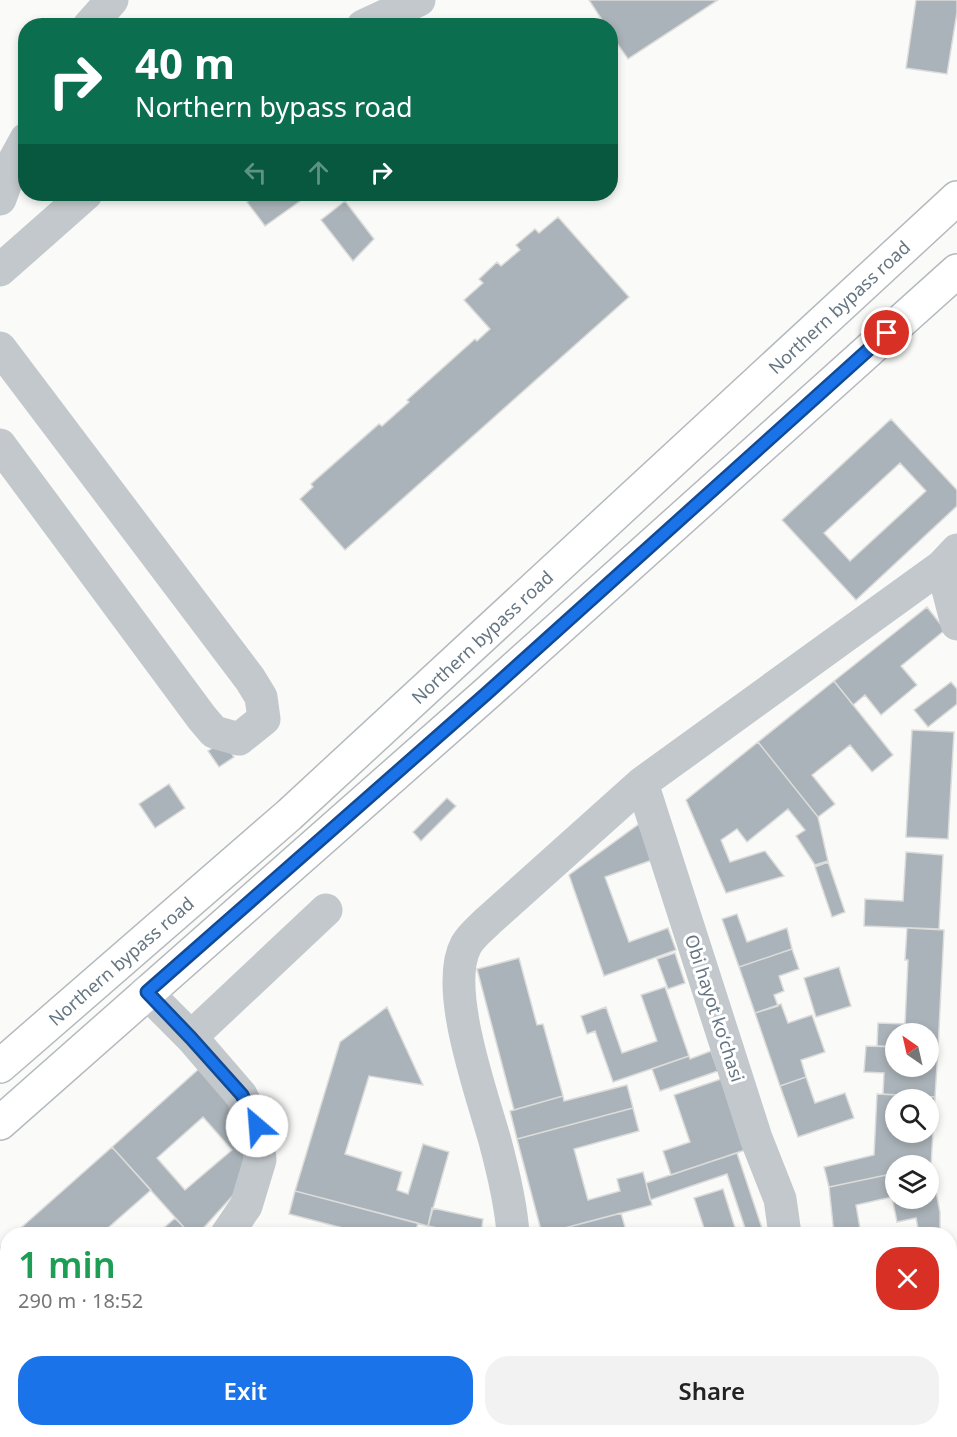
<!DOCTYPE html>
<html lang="en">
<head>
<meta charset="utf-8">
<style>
  body { margin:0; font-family:"Noto Sans",sans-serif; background:#f2f2f2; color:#222; height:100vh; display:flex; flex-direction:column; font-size:22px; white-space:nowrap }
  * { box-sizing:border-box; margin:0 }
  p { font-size:20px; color:#767676 }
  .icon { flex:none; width:33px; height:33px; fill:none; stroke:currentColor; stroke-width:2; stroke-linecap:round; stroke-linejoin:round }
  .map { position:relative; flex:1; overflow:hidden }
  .drawer { position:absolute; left:0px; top:1227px; width:957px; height:210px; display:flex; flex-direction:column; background:#fff; border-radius:24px 24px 0 0; box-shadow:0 3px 9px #0003 }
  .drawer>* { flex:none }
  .banner { position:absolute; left:18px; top:18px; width:600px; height:183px; border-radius:24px; box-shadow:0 3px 9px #0003; background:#0b6e4f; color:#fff; overflow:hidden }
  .needle { width:39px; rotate:326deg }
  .tools { position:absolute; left:885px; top:1023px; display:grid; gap:12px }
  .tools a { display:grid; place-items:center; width:54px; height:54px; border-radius:50%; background:#fff; box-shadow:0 3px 9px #0003; font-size:30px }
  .pin { position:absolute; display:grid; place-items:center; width:51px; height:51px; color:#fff; margin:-26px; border:3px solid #fff; border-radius:50%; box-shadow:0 2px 6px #0007 }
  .me { position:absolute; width:66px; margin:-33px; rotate:333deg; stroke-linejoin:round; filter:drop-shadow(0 0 4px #0008) }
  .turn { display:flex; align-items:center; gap:21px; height:126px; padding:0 18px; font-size:27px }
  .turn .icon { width:78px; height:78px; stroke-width:2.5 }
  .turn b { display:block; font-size:42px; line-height:51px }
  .lanes { display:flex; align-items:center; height:57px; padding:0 18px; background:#0003; justify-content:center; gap:30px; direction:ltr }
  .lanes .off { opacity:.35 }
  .round { display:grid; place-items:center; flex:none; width:63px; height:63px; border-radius:24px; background:#f2f2f2 }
  .headline { display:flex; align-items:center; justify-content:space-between; height:102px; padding:0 18px }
  h1 { font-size:36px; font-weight:600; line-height:45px; color:#1e9e55 }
  .primary-button { display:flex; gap:12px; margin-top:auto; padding:12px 18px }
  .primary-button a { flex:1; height:69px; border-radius:24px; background:#1a73e8; color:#fff; font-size:24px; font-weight:600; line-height:69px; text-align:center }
  .primary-button a+a { background:#f2f2f2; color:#222 }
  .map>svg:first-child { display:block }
  .building { fill:#aab3b9; stroke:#dcdcda; stroke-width:1.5; fill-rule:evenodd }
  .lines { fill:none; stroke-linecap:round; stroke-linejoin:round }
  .major-casing { stroke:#b5babe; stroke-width:36 }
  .minor { stroke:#c3c8cc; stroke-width:33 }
  .major { stroke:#fff; stroke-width:33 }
  .route-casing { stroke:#114b97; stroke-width:15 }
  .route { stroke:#1a73e8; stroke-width:10 }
  .labels { text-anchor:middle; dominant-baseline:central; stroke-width:6; stroke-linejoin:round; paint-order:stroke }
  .street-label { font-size:18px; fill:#657683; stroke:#fff }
</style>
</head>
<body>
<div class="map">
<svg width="957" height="1437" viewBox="0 0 957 1437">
  <rect width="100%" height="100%" fill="#fafaf8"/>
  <path class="building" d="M589 0H718L628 59 610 33V26H606Z
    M916 0H957V12L947 74 906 68Z
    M258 194H310L265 226 247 202Z
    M345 201 374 239 353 261 321 220Z
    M558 217 629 297 345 550 300 499 313 487 311 484 379 424 382 426 409 402 407 400 475 339 477 341 490 329 464 300 483 283 479 279 497 262 501 266 520 250 516 245 535 229 539 233Z
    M891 419 957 490V506L856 600 782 520ZM900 463 926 491 850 561 824 533Z
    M927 607 945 630 901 666 917 685 881 715 865 695 853 705 834 681Z
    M834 681 893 755 872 772 850 745 812 775 835 804 818 817 758 742Z
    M951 682 957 689V704L928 727 914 710Z
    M912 730 954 732 948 839 906 837Z
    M223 741 234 757 219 767 208 751Z
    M758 742 818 817 828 861 815 865 796 836 805 830 788 809 747 842 737 829 721 840 730 862 765 851 784 876 726 893 686 800Z
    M169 784 185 808 155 828 139 804Z
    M447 798 456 806 421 841 413 832Z
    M639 824 652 860 605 877 629 942 668 928 676 950 604 976 569 875Z
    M906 852 943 855 939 929 864 926 865 899 903 901Z
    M828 862 845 912 832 917 815 867Z
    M737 914 747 942 787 928 792 949 739 967 722 919Z
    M907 928 944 930 938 1049H928V1034H896V1047L877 1046 878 1023 905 1024 908 960H905Z
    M792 949 799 969 779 976 784 991 774 995 778 1006 755 1013 739 967Z
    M675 953 685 983 668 989 657 959Z
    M519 958 537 1025 543 1024 563 1096 514 1110 477 969Z
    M839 967 851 1006 816 1017 804 978Z
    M665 987 689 1056 613 1082 595 1031 587 1034 581 1016 606 1007 622 1053 657 1041 641 995Z
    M781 1004 788 1023 812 1015 825 1052 801 1060 806 1077 780 1086 755 1013Z
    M387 1007 423 1085 369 1076 345 1154 402 1172 397 1190 408 1194 423 1144 449 1152 428 1226 295 1191 340 1042Z
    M866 1046 896 1047V1066H928V1049H938L935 1097 883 1094 884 1073 864 1072Z
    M711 1051 718 1071 660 1091 652 1069 689 1056 690 1059Z
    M201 1067 255 1127 236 1192 198 1234H190L112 1147ZM203 1117 232 1150 185 1190 157 1158Z
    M806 1077 815 1103 845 1093 854 1118 798 1137 780 1086Z
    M724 1078 748 1149 671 1175 663 1151 690 1142 674 1095Z
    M627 1085 633 1108 517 1139 510 1111 563 1096 564 1101Z
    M877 1094 935 1097 931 1166H896V1173L829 1187 824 1167 874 1155ZM896 1100H928V1132H896Z
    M633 1108 639 1131 574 1149 588 1200 620 1191 617 1179 643 1172 652 1205 542 1234 517 1139Z
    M112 1147 151 1190 101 1234H14Z
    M737 1153 764 1234H747L727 1174 650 1200 646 1183Z
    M931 1166 940 1212V1234H919L916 1218 897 1222 892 1197 856 1205 861 1234H834L829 1187 896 1173V1198H928V1167Z
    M723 1189 737 1234H706L694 1198Z
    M295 1191 418 1223 415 1234H366L289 1214Z
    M432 1208 483 1219 481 1234H465L428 1226Z
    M621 1213 627 1234H528L542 1231V1234Z
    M175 1218 190 1234H157Z
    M8 1240V1312L0 1319V1247Z
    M950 1273 957 1274V1437L883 1431V1430H950Z
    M0 1389 8 1398V1430H28L20 1437H0Z
    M70 1430H207L205 1437H138L122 1433 121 1437H68Z
    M207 1430H221L219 1437H205Z
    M220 1430H253L250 1437Z
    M253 1430H302L300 1437H250Z
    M314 1430 341 1437 342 1430H393L391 1437H312Z
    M493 1430H522L520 1437H492Z
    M531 1430H592L591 1437H530Z
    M608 1430H646L645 1435Z
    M646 1430H670V1437H645Z
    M721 1430H747L746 1437H720Z
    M895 1432 945 1436V1437H895Z"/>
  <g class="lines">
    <defs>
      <path id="major" d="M0 1066 289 815 957 198
        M0 1123 486 694 957 271"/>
    </defs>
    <use href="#major" class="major-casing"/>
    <path class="minor" d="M89 26 112 0
      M363 26 419 0
      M0 199 13 163 26 139
      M0 270 86 194
      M0 348 250 679 261 697 264 719 239 739 214 732 202 718 0 445
      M942 566 957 624
      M642 783 756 1138 780 1199 785 1234
      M146 992 191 1037 241 1095 257 1126 260 1160 246 1206 227 1234
      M191 1037 326 910
      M513 1234C511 1203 503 1171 495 1141 482 1094 443 988 466 945 471 936 481 928 488 921L642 783 942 566 957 550
      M43 1437 49 1430
      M761 1437 762 1430"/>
    <use href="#major" class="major"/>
  </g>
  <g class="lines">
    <defs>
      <path id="route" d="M257 1126 242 1095 191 1038 147 992 486 694 887 333"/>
    </defs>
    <use href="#route" class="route-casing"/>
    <use href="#route" class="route"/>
  </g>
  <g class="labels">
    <g class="street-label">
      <text transform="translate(839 307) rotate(-43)">Northern bypass road</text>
      <text transform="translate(482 637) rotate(-43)">Northern bypass road</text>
      <text transform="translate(121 961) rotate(-41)">Northern bypass road</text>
      <text transform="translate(715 1008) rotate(72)">Obi hayot koʻchasi</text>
    </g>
  </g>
</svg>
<div class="tools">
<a><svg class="needle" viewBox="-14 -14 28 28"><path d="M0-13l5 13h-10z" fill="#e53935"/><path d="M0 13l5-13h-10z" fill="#767676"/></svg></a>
<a><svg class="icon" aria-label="search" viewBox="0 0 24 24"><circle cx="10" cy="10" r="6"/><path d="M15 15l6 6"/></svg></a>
<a><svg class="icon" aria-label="layers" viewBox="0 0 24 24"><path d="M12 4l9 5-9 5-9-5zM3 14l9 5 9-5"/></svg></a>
</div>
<div class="pin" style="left:887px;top:333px;background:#d93025"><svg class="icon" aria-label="arrive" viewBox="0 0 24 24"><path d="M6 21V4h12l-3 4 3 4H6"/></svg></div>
<svg class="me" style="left:257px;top:1126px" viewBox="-20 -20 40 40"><circle r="19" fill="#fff"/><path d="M0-13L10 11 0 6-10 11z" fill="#1a73e8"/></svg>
<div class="banner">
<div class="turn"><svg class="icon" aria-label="right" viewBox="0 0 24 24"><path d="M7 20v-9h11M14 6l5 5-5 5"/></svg><div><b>40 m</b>Northern bypass road</div></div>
<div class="lanes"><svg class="icon off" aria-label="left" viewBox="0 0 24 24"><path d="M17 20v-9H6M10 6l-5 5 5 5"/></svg><svg class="icon off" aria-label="ahead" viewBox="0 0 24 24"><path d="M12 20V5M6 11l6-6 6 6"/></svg><svg class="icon" aria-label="right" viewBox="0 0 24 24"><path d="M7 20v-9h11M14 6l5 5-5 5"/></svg></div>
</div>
<section class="drawer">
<div class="headline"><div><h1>1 min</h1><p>290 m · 18:52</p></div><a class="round" style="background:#d93025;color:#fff"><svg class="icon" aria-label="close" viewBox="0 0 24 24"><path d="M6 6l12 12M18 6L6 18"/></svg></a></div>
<div class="primary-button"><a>Exit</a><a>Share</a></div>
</section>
</div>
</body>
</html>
